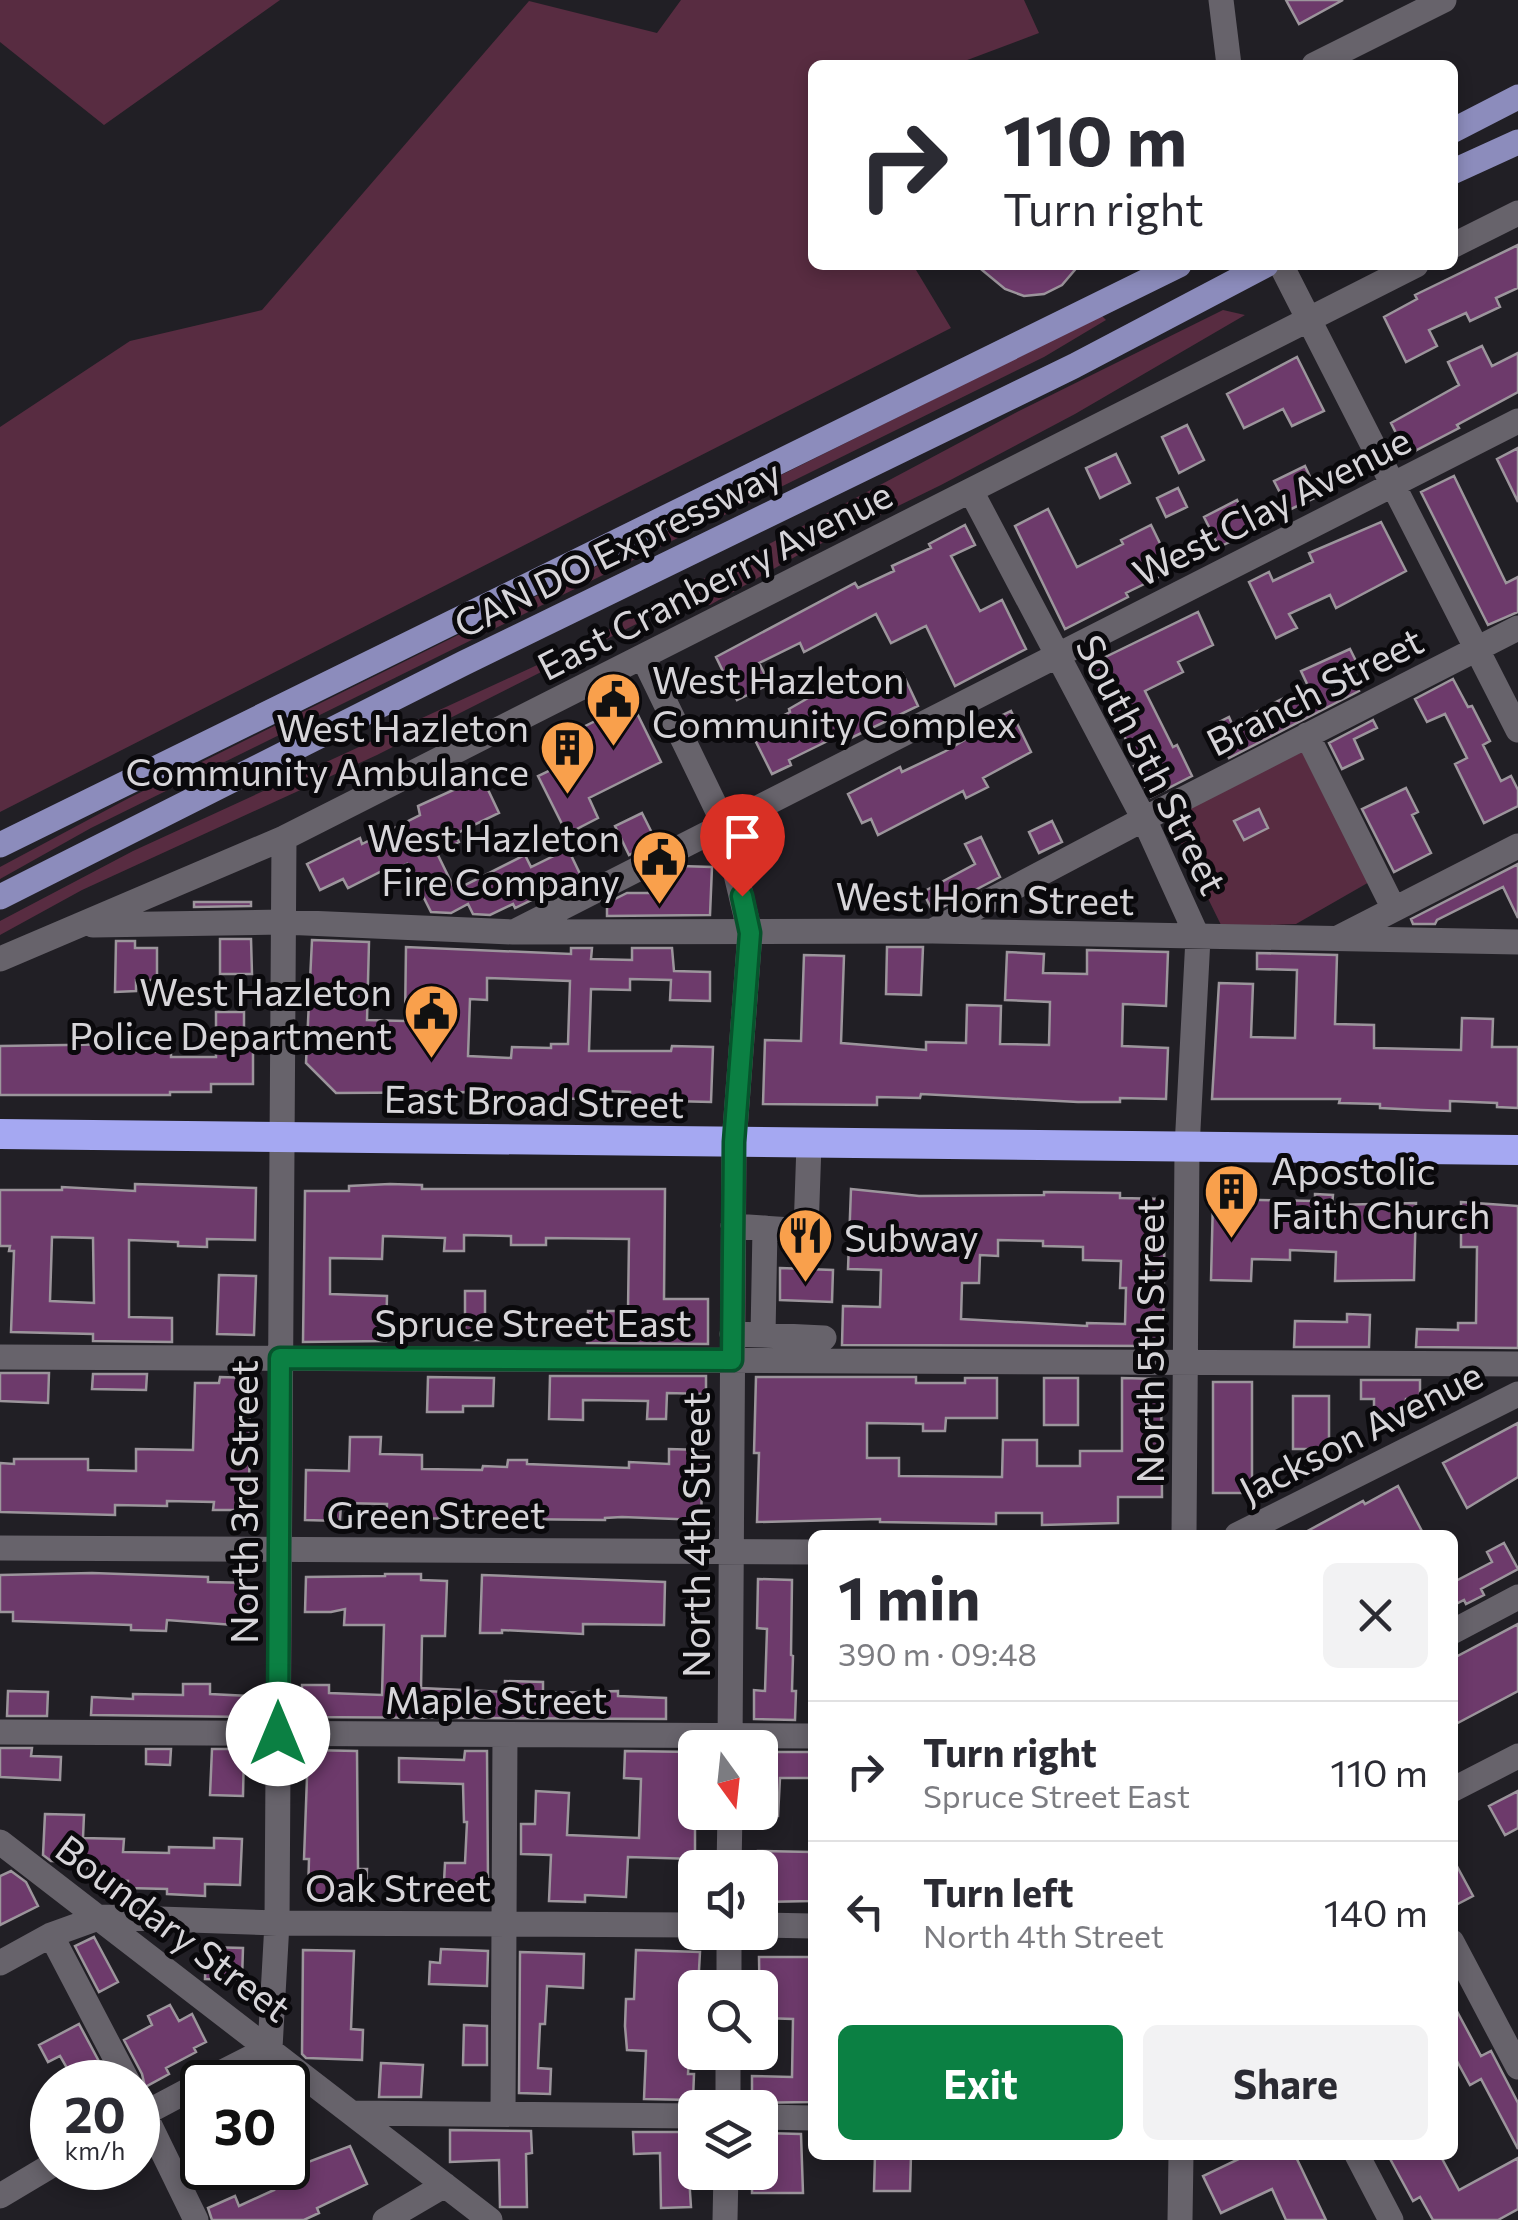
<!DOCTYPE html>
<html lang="en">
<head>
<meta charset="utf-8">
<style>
  body { margin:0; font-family:Commissioner,sans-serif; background:#f2f2f3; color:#2b2b33; height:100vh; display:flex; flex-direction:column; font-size:38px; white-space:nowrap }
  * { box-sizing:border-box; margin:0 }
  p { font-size:32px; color:#7c7c81 }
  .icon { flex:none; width:55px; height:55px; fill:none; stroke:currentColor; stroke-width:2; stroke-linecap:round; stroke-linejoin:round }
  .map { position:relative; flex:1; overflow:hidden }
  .panel { position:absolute; left:808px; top:1530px; width:650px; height:630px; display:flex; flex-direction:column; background:#fff; border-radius:15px; box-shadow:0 5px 15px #0003 }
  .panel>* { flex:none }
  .banner { position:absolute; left:808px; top:60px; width:650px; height:210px; border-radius:15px; box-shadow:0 5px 15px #0003; background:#fff; color:#2b2b33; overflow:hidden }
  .needle { width:65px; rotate:165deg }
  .tools { position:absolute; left:678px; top:1730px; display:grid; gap:20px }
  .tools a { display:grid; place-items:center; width:100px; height:100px; border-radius:15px; background:#fff; box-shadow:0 5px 15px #0003; font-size:50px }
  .speed { position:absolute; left:30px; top:2060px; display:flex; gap:20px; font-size:50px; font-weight:700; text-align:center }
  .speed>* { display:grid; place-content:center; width:130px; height:130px; border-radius:50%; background:#fff; box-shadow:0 5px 15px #0003; line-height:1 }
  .speed small { font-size:25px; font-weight:400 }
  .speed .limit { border:5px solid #111; border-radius:15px; background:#fff; color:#111 }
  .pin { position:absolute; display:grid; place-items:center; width:85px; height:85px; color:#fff; margin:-102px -42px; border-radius:50% 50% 50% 0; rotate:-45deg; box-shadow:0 0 10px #0007 }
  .pin .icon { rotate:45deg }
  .me { position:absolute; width:110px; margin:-55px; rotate:0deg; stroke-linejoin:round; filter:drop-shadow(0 0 8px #0008) }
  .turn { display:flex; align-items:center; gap:35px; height:210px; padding:0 30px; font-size:45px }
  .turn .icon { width:130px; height:130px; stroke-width:2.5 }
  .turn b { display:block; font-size:70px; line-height:85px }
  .round { display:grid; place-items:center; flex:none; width:105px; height:105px; border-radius:15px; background:#f2f2f3 }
  .headline { display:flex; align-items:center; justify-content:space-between; height:170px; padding:0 30px }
  h1 { font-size:60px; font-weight:700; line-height:75px }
  .cta { display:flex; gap:20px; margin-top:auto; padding:20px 30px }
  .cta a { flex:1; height:115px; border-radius:15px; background:#0b8043; color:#fff; font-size:40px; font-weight:700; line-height:115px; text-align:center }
  .cta a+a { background:#f2f2f3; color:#2b2b33 }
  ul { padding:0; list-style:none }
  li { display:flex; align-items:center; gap:30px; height:140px; padding:0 30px; border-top:2px solid #e1e1e2 }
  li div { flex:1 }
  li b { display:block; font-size:38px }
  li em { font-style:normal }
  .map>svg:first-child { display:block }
  .green { fill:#582c41 }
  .building { fill:#6d3a6b; stroke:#9c959c; stroke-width:2.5; fill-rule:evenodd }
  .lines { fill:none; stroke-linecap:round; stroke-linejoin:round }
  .minor { stroke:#67636b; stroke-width:25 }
  .major { stroke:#8c8cbc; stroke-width:25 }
  .highway { stroke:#a5a8f2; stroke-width:30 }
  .route-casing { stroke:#07532c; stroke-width:25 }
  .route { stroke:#0b8043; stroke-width:18 }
  .labels { text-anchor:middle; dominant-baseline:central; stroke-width:10; stroke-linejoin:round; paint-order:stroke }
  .street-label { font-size:38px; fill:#d7d5d9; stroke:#0a090c }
  .poi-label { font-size:38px; fill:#d7d5d9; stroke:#0a090c; text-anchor:start }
</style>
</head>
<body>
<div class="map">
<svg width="1518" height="2220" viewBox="0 0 1518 2220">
  <rect width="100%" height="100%" fill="#211f25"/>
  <path class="green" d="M0 0H280L104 125 0 42Z
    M681 0H1024L1039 33 954 65H812V265H913L951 328 0 812V427L130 341 262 310 529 1 657 33Z
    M1223 310 1245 315 1075 414 941 485 800 554 710 605 678 603 377 755 82 890 0 935V921L133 851 574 648 1019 411Z
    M1102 316 1106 320 1044 357 91 828 0 879V867L129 798Z
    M1305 747 1371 881 1296 924 1222 927 1167 815Z"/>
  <path class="building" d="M1286 0H1343L1299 24Z
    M1518 245V288L1496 298 1500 307 1470 321 1466 313 1429 330 1437 346 1406 362 1384 317 1417 299 1415 295Z
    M976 265H1079L1062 285 1044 294 1024 296 1005 289Z
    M1482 346 1492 366 1518 353V392L1457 425 1459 428 1407 455 1391 423 1459 385 1448 362Z
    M1297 357 1324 411 1292 426 1283 409 1244 428 1227 394Z
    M1187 425 1204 460 1179 473 1162 437Z
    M1518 448V502L1497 459Z
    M1116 454 1130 483 1100 498 1086 468Z
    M1305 466 1319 496 1289 510 1274 481Z
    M1454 476 1506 583 1518 577V612L1488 625 1421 492Z
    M1178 488 1187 507 1166 517 1157 498Z
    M1237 500 1252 531 1219 547 1204 517Z
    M1048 509 1077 567 1123 544 1121 540 1151 525 1173 570 1126 593 1128 597 1065 629 1015 526Z
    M1381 522 1406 571 1336 608 1330 595 1289 614 1297 628 1276 638 1249 582 1269 572 1273 581 1313 562 1309 553Z
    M965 525 975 545 951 556 980 611 1002 600 1026 649 955 686 926 626 891 643 876 614 804 652 800 643 759 663 770 684 737 700 716 657 855 583 858 588 894 571 892 566 931 548 929 544Z
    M1198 612 1213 645 1178 662 1183 672 1145 691 1173 747 1177 745 1192 776 1151 797 1134 766 1138 764 1089 665Z
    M1350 649 1360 669 1350 673 1359 691 1229 758 1213 725 1229 717 1232 724 1308 686 1301 671Z
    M855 671 866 693 903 674 918 706 849 739 846 732 789 760 791 765 772 774 751 732 790 712 789 709Z
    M1453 679 1468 707 1472 706 1490 741 1483 745 1501 781 1511 776 1518 790V806L1484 823 1455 764 1467 758 1445 714 1427 722 1415 699Z
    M632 703 661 762 589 798 598 818 567 834 538 776 576 758 565 736Z
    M1011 711 1031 752 983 778 988 787 966 798 963 791 878 835 871 819 862 823 848 794 900 767 902 772 944 752 980 731 978 727Z
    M1373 720 1377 728 1354 739 1363 759 1342 769 1329 743Z
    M482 777 499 813 455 834 459 842 437 853 455 890 525 855 531 867 568 849 581 876 515 908 513 904 490 915 473 914 468 904 451 913 431 912 407 864 394 870 392 866 348 888 343 879 320 890 307 864 360 838 362 844 420 815 418 806Z
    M1406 788 1418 812 1412 815 1431 853 1394 872 1362 809Z
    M1259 809 1268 828 1244 840 1234 821Z
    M642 813 656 841 629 855 615 826Z
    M1052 821 1062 842 1039 853 1029 832Z
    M981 837 1000 877 933 912 923 892 975 864 965 844Z
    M1518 864V918L1503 887 1437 920 1435 924H1413L1411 919Z
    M680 866 712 867 710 915 607 916V903L627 893H649V881Z
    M194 902H251V906L194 907Z
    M220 939H251L252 974H220Z
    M312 940 369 942 367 1020 405 1021 406 947 571 954V948H592L591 959 632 960V948H672L674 971 710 972V1001L670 1000 671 980 630 979V990L591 989 589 1051H671L672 1046 713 1047 711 1102 630 1100V1092L584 1090V1099L545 1098 544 1101H484V1092L336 1093 306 1063ZM487 978 570 981 568 1044H551V1048L512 1047 511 1058 468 1056 470 999 487 1000Z
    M116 941H135V948H157V980H136V991L115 992Z
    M887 947H923L921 995 886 994Z
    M1087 950 1168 952 1166 1006 1123 1004 1122 1046 1168 1048 1166 1099 1120 1098V1102H1078L921 1094 920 1098 877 1097V1105L763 1104 765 1040 801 1041 804 955 844 956 841 1043 926 1050V1042L966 1043 967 1005 1001 1006 1000 1044 1049 1045 1050 1002 1005 1000 1007 952 1044 954 1043 973 1087 974Z
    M1257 953 1337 955 1335 1024 1374 1025V1048L1461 1050 1462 1018 1493 1019 1492 1047H1518V1108L1497 1107V1103L1450 1101V1111L1421 1110 1380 1108V1104L1339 1103 1340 1099H1212L1219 983 1253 984 1251 1037 1295 1038 1297 970 1257 969Z
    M216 1012H244V1034H253V1084H211V1092H170V1095H0V1046L131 1044V1051L171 1052V1057H216Z
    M135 1184 256 1188 255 1240 207 1239V1247L178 1246V1242L129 1240V1317L172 1318V1342L93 1341V1334L11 1332 14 1251H9L10 1246H0V1190H62V1187L135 1191ZM52 1237 93 1238 94 1303 50 1301Z
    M390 1184 422 1185V1189H665L664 1299H708V1344L587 1343 588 1311H628L629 1239 546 1238V1245H511V1236L464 1235V1251H444L445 1238 383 1236 382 1259 330 1258V1294L387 1296 386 1341 303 1342 305 1191H349V1186Z
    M851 1189 919 1196 1044 1195V1192L1120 1193V1198L1165 1199 1163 1346 842 1345 843 1306 880 1307 881 1270 848 1269ZM998 1240 1043 1241V1246L1083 1247V1260L1121 1261 1120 1288H1126L1125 1324 1087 1323V1326L961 1319 962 1283H979L980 1255 998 1256Z
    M1315 1194 1333 1195 1332 1205 1416 1203 1414 1280 1335 1281 1336 1252 1290 1250V1260L1252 1259 1251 1281 1211 1280 1213 1199 1315 1201Z
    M1461 1202 1518 1206V1348L1416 1347 1417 1329 1458 1330V1323H1476L1477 1247H1461Z
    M780 1268 833 1270 832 1302 780 1300Z
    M219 1275 256 1276 254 1335 217 1334Z
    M465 1291H485V1340H465Z
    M1347 1314 1370 1315 1369 1347H1294L1295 1321 1347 1322Z
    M0 1373H49L48 1403 0 1401Z
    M93 1374H147L146 1390 92 1389Z
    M550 1376H706V1394L667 1393 666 1419H647L648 1401 583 1400V1420L549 1419Z
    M220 1377 250 1378 249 1510H213L214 1502 167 1501V1506L115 1505V1515L0 1512V1463L14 1464V1459H88V1470L136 1471V1449L193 1450 195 1383H219Z
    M428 1377 494 1378 493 1406H463V1412H427Z
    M756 1377H916V1383H965V1378H997V1418H946L945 1431H923V1424L867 1423V1458H899V1476L1002 1477 1003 1440H1037V1466H1080V1451H1122V1378L1161 1379 1162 1497H1118V1523L1042 1525V1513H996V1524L880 1522V1519L757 1522 759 1453H754Z
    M1044 1378H1078V1425H1044Z
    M1361 1380H1420V1399H1406L1405 1413H1374V1399H1361Z
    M1213 1382H1252V1493H1213Z
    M1293 1396H1329V1449H1293Z
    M1518 1423V1477L1467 1508 1443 1463Z
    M350 1437H381L380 1454 422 1455V1469L482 1470 483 1466 507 1467 508 1460H527V1464L629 1468V1462L669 1464V1449L703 1450 701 1520 622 1517 605 1518V1520L386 1518 387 1504 341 1503 340 1521 305 1520 306 1470 349 1471Z
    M1398 1486 1424 1535H1300L1363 1501 1365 1504Z
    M1504 1543 1518 1569 1481 1589 1484 1595 1466 1604 1464 1600 1452 1606V1583L1492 1562 1487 1552Z
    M92 1573 208 1577V1582L252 1583 251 1623 234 1625 167 1620 166 1631 131 1630V1625L13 1621V1612H0V1575Z
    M385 1574H421V1580L447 1581 445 1636H422L421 1688 505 1692V1681L543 1682V1693L618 1691V1696L666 1698V1719L301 1717 302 1685H329V1693L382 1695 384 1625H344L345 1609 331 1612H305L306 1577 385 1576Z
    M482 1575 665 1582 664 1625 583 1624V1634L502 1630V1633H480Z
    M758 1579 792 1580 791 1655 793 1656 792 1691H796L795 1720 754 1719V1690L765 1691 767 1629 757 1628Z
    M1518 1624V1691L1452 1726V1659Z
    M183 1684H210V1694L249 1696V1717L91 1715 92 1697 133 1699V1694L183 1695Z
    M8 1691 48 1692 47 1716H7Z
    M0 1748H32L31 1756 61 1757 60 1780 0 1777Z
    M146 1749H171L170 1765 146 1764Z
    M212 1749H244L243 1796 210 1795Z
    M308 1750 357 1751 358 1869H367L366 1896 308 1895 309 1859H304Z
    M465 1751H487L488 1883 444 1882 445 1863H465L467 1822H464L463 1784 399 1782V1758L464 1760Z
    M625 1751 695 1752V1859L628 1857 626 1897 585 1895V1902L549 1901 551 1855 521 1854V1824H535L536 1791 569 1793 567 1835 639 1838 641 1779 624 1778Z
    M760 1752H812V1778H780L778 1816H760Z
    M1518 1791V1828L1505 1835 1489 1806Z
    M45 1814 84 1815 83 1838 124 1839 123 1852 169 1853V1847L214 1848V1838L242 1839 240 1885 205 1884V1896L167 1894V1889L128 1888V1881L87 1879 88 1862 51 1861 43 1855Z
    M758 1851 812 1852V1901L760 1902Z
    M1452 1857 1473 1896 1452 1907Z
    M11 1871 26 1882 38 1906 0 1925V1876Z
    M94 1937 118 1982 99 1992 75 1946Z
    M206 1947 243 1948 242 1980 205 1979Z
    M441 1949 488 1951 487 1986 429 1984 430 1962 440 1963Z
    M303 1950 354 1951 351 2029 363 2030 362 2060 306 2058 302 2054Z
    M636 1950 700 1952 698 1988 693 1991 688 2074H694L693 2100 644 2099 646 2051 627 2050 625 2026 626 1999H634Z
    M520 1952 584 1954 583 1988 547 1986 545 2024H540L538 2068 551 2069 550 2094 519 2093Z
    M759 1957H812V2102L752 2103V2076L792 2077 793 2019 760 2018Z
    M1452 2002 1481 2056 1491 2051 1518 2103V2149L1481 2079 1470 2085 1452 2052Z
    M170 2005 179 2021 192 2014 206 2042 194 2048 196 2052 166 2068 169 2074 145 2087 142 2074 124 2040 152 2025 148 2016Z
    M79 2024 110 2082H75L60 2056 48 2062 39 2045Z
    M464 2025 487 2026V2065H463Z
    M381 2063 423 2065 421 2097H379Z
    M450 2130 531 2131 532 2153 526 2154 527 2207H500L499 2160 450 2162Z
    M633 2132H686L691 2207 661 2208 660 2153 634 2154Z
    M760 2133 801 2134 803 2193H752V2172H760Z
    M350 2146 367 2184 317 2208 319 2213 304 2220H212L208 2208 235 2196 239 2206 274 2190 268 2175 296 2162 298 2166Z
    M875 2155H911L910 2191H874Z
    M1247 2155H1295L1326 2220H1286L1272 2189 1221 2213 1203 2176Z
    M1388 2155H1440L1459 2190 1518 2158V2209L1498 2220H1433L1420 2197 1413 2201Z"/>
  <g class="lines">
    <path class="minor" d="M1221 0 1229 65
      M1314 65 1444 0
      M1452 246 1518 213
      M1281 265 1518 730
      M971 491 1144 819 1198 938 1187 1148 1184 1535
      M643 657 724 824 750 933 734 1143 730 1748
      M1307 735 1394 909
      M93 925 283 922 513 932 932 931 1518 942
      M936 929 1144 819 1518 628
      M518 930 1518 421
      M1340 937 1518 846
      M0 959 284 838 1416 265
      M733 1226 806 1231 809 1144
      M732 1334 763 1335 765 1228
      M763 1335 824 1338
      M0 1357 1518 1364
      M1237 1535 1518 1394
      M0 1548 812 1552
      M1452 1632 1518 1597
      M0 1732 812 1736
      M1452 1790 1518 1756
      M0 1842 490 2220
      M729 1868 730 1812
      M760 1925 812 1926
      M51 1935 128 2082
      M1452 1942 1518 2067
      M0 1963 51 1935 101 1917 277 1923 695 1925
      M729 1988V1932
      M203 2082 270 2048 277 1923 284 838
      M138 2101 196 2220
      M728 2108V2052
      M353 2113 695 2116
      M503 2114 505 1735
      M138 2117 202 2083
      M760 2117 812 2118
      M1357 2155 1391 2220
      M0 2196 52 2165
      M385 2220 445 2185
      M725 2220 726 2172
      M1180 2220 1181 2155"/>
    <path class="major" d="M1452 131 1518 97
      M1452 172 1518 142
      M0 845 1179 265
      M0 897 464 663 1074 366 1266 265"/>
    <path class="highway" d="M0 1134 1518 1150"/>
  </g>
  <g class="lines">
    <defs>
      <path id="route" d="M278 1734 280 1358 732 1360 734 1142 750 933 742 896"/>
    </defs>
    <use href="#route" class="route-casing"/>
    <use href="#route" class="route"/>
  </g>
  <defs>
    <symbol id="civic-pin" viewBox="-11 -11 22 30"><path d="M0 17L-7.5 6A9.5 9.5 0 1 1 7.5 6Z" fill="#f9a04c" stroke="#0a090c"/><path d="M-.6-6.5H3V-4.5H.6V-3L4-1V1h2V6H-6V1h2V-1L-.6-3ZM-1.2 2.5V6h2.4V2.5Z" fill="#111"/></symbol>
    <symbol id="building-pin" viewBox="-11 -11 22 30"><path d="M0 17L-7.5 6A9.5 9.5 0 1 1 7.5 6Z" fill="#f9a04c" stroke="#0a090c"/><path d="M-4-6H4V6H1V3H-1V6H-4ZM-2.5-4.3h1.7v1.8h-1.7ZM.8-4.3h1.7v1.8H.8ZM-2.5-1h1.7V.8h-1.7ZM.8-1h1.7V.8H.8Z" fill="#111"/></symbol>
    <symbol id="restaurant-pin" viewBox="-11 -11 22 30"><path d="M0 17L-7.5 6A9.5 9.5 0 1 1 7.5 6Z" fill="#f9a04c" stroke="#0a090c"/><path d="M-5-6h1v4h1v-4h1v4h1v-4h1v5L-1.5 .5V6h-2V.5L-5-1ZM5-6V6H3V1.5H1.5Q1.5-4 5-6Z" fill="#111"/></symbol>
  </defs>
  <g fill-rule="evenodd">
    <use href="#civic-pin" x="582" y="668" width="63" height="86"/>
    <use href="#building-pin" x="536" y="716" width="63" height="86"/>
    <use href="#civic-pin" x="628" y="826" width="63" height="86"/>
    <use href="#civic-pin" x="400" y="980" width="63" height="86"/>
    <use href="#building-pin" x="1200" y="1160" width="63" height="86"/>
    <use href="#restaurant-pin" x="774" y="1204" width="63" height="86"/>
  </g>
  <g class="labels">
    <g class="street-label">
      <text transform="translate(1271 505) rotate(-27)">West Clay Avenue</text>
      <text transform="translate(617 547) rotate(-26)">CAN DO Expressway</text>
      <text transform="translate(714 579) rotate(-27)">East Cranberry Avenue</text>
      <text transform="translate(1314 690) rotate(-27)">Branch Street</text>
      <text transform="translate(1153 764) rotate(63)">South 5th Street</text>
      <text transform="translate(985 897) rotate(1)">West Horn Street</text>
      <text transform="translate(534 1100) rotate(1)">East Broad Street</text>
      <text x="533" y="1321">Spruce Street East</text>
      <text transform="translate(1148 1341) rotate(-90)">North 5th Street</text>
      <text transform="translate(1360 1431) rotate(-27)">Jackson Avenue</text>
      <text transform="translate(242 1502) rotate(-90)">North 3rd Street</text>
      <text x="436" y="1513">Green Street</text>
      <text transform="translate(694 1535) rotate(-90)">North 4th Street</text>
      <text x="496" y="1698">Maple Street</text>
      <text x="398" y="1886">Oak Street</text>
      <text transform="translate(174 1927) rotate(37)">Boundary Street</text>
    </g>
    <g class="poi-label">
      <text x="652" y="678">West Hazleton<tspan x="652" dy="44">Community Complex</tspan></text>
      <text x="529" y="726" text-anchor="end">West Hazleton<tspan x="529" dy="44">Community Ambulance</tspan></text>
      <text x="620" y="836" text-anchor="end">West Hazleton<tspan x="620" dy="44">Fire Company</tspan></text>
      <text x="392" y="990" text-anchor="end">West Hazleton<tspan x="392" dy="44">Police Department</tspan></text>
      <text x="1271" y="1169">Apostolic<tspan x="1271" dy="44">Faith Church</tspan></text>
      <text x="844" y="1236">Subway</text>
    </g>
  </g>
</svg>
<div class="tools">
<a><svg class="needle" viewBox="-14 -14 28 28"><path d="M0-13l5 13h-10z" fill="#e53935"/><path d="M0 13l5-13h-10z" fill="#7c7c81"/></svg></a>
<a><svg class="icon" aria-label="sound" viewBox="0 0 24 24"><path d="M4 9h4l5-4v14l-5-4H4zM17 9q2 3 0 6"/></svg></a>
<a><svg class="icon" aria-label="search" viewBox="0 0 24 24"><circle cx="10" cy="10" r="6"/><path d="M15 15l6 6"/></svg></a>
<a><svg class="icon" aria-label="layers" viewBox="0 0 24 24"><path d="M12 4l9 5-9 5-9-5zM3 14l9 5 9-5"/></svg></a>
</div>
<div class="speed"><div>20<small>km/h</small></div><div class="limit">30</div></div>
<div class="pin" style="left:742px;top:896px;background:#d93025"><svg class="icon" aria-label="arrive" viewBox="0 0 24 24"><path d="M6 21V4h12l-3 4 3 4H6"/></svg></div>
<svg class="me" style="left:278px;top:1734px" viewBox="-20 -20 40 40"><circle r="19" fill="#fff"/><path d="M0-13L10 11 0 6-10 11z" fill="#0b8043"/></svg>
<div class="banner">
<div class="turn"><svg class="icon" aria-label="right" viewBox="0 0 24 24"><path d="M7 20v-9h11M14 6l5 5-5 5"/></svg><div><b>110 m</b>Turn right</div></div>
</div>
<section class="panel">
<div class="headline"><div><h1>1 min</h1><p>390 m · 09:48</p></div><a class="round"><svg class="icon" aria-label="close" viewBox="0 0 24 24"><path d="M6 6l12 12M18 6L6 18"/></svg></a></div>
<ul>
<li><svg class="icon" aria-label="right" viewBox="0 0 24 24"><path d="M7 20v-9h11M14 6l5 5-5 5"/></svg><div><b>Turn right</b><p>Spruce Street East</p></div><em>110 m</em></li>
<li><svg class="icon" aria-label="left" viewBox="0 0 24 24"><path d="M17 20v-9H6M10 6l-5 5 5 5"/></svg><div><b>Turn left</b><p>North 4th Street</p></div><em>140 m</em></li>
</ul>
<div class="cta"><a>Exit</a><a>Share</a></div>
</section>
</div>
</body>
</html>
